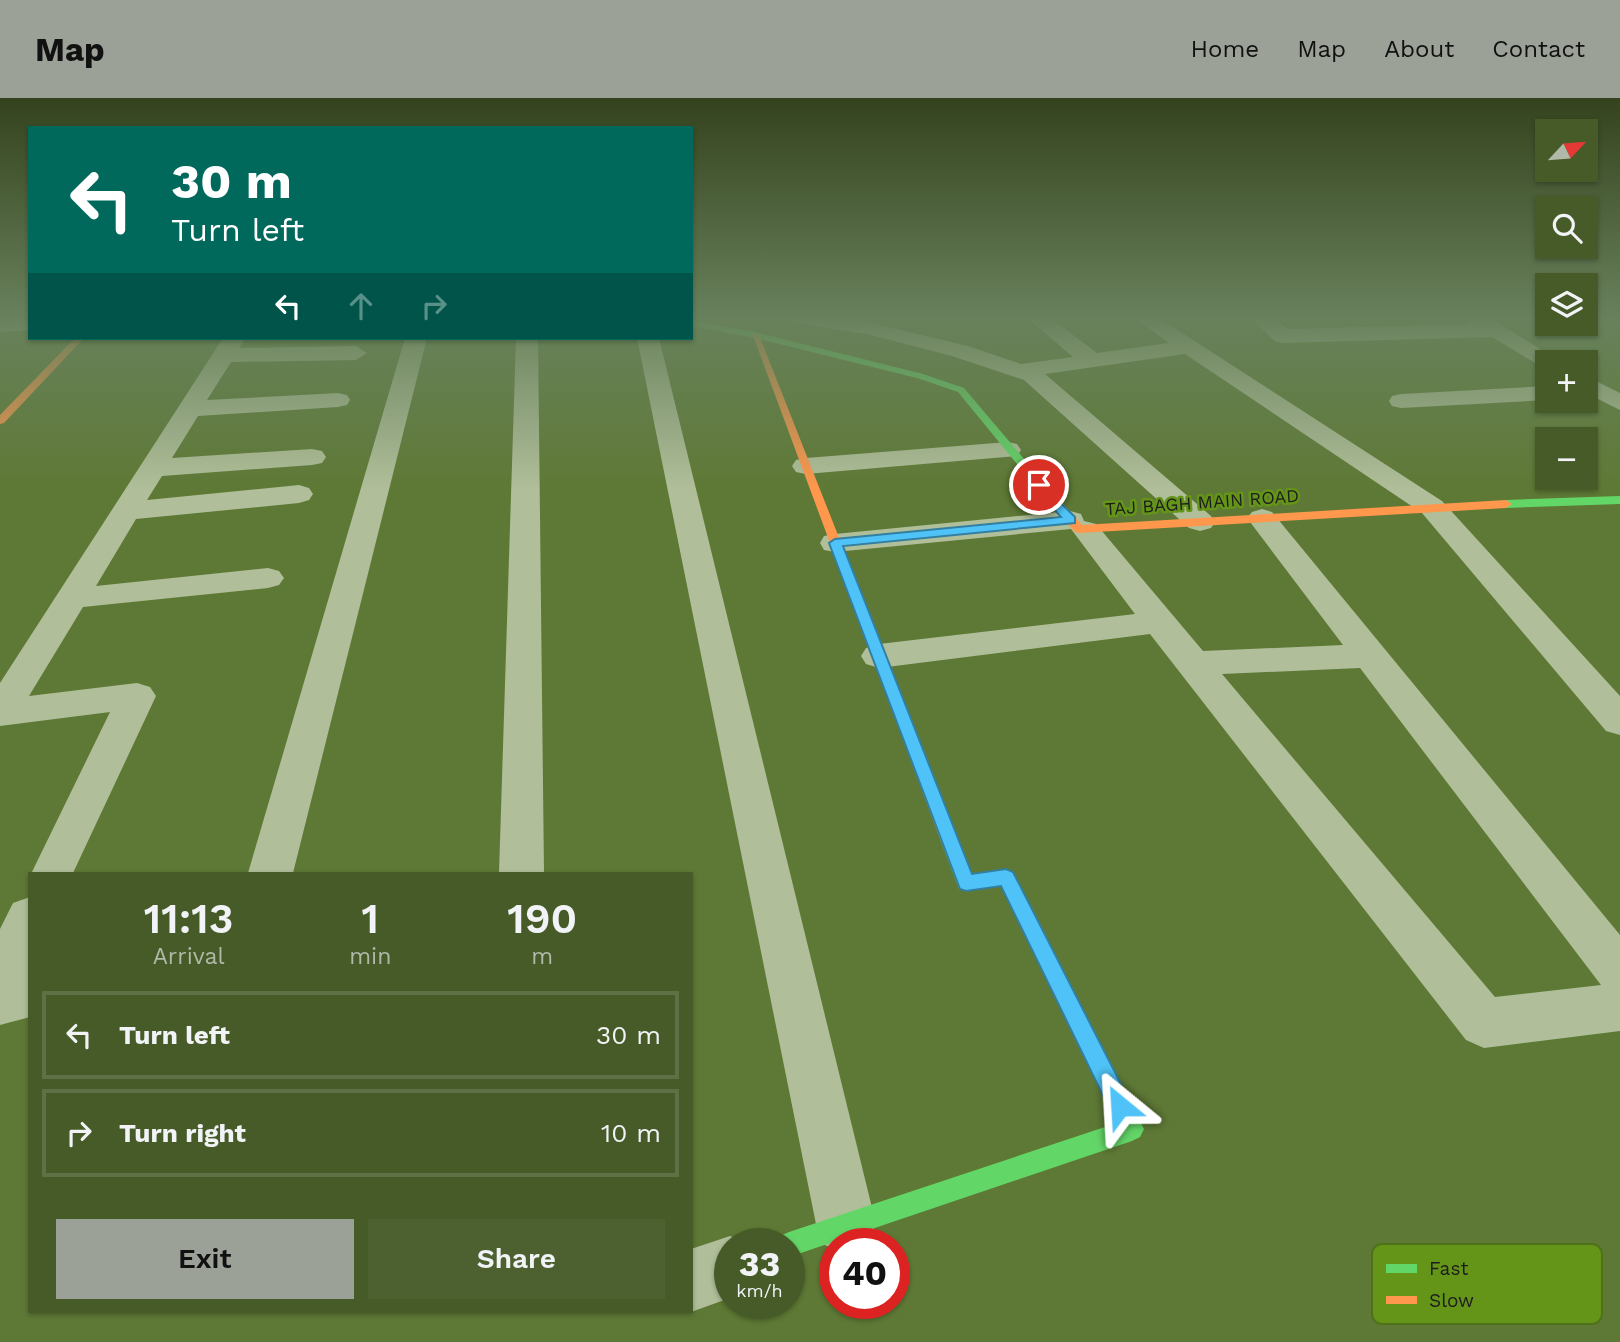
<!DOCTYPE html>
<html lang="en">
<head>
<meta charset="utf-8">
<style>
  body { margin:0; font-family:"Work Sans",sans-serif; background:#4d6130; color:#f1f3f6; height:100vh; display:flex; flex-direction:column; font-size:26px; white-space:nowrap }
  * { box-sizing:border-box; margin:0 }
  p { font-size:23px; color:#b0b9a8 }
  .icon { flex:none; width:38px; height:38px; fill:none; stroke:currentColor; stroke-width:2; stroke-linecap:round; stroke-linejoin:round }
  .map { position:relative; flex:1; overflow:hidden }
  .sheet { position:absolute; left:28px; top:774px; width:665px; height:441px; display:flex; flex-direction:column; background:#465b28; border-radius:0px; box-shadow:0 2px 5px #0004 }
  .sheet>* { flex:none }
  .hud { position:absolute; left:28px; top:28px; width:665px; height:214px; border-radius:0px; box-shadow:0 2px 5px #0004; background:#00695c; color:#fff; overflow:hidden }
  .needle { width:46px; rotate:64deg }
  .fabs { position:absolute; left:1535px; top:21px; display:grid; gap:14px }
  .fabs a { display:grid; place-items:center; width:63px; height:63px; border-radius:0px; background:#465b28; box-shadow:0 2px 5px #0004; font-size:35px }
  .speed { position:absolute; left:714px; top:1130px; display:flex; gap:14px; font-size:35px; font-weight:700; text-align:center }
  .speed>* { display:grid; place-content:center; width:91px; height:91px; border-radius:50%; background:#465b28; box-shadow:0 2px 5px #0004; line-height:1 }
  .speed small { font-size:18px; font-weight:400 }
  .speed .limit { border:10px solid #d22; background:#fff; color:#111 }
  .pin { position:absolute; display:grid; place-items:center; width:60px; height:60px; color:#fff; margin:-30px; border:4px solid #fff; border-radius:50%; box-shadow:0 2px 7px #0007 }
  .me { position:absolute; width:77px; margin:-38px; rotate:333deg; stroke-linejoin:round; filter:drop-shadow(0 0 5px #0008) }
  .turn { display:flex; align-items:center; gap:24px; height:147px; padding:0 28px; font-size:32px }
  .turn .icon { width:91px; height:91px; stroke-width:2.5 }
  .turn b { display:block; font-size:49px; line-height:60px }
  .lanes { display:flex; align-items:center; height:66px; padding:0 28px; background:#0003; justify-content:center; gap:35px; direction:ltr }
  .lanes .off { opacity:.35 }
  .eta { display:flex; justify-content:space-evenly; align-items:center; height:119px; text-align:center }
  .eta b { font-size:42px; font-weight:600; line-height:49px }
  .action { display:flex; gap:14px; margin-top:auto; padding:14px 28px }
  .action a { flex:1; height:80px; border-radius:0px; background:#9ca198; color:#111; font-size:28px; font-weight:600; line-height:80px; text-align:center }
  .action a+a { background:#4d6130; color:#f1f3f6 }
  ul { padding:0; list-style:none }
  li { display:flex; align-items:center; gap:21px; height:88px; margin:0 14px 10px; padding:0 14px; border:4px solid #5e7045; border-radius:0px }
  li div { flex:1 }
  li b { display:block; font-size:26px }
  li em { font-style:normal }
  header { display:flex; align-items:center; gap:42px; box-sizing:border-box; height:98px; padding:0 35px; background:#9ca198; color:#111 }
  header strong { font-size:33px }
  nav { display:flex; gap:38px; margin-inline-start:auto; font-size:24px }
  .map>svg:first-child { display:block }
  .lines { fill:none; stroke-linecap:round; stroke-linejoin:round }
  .street { fill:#b0bf9a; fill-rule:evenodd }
  .fast { fill:#63d668; fill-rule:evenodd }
  .slow { fill:#ff974d; fill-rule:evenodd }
  .route { fill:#4fc3f7; stroke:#337fa1; stroke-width:2 }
  .labels { text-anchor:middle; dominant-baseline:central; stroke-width:5; stroke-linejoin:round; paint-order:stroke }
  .far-street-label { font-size:18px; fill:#1d1d1d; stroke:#649519 }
  .key { fill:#649519; stroke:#4f711a; stroke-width:2 }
  .key-label { font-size:19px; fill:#1d1d1d }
</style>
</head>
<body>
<header>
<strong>Map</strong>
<nav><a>Home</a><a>Map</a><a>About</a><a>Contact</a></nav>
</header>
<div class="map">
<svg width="1620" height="1244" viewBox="0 0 1620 1244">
  <rect width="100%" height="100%" fill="#5e7935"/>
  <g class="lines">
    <path class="street" d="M780 218H829L867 224 968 248 1021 266 1073 259 1025 218H1048L1097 255 1169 245 1132 218H1156L1442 403 1620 598V637L1606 633 1422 415 1185 256 1045 276 1211 418 1215 424 1211 430 1200 433 1189 430 1024 282 952 258 867 236 790 224Z
      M1248 218H1271L1288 231 1471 226 1464 218H1487L1561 264H1547V270L1542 269 1492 239 1283 245 1275 243Z
      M30 220V232L0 234V222Z
      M223 240H245L239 250 356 248 367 255 356 262 231 264 207 302 338 295 347 297 350 302 347 307 338 309 198 318 172 360 312 351 322 353 326 359 322 365 312 367 162 378 147 402 299 387 309 390 313 396 309 402 299 405 136 421 96 488 268 470 279 473 284 480 279 487 268 490 83 509 29 598 137 585 150 589 156 598 73 775 30 778 110 614 0 628V585Z
      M405 240H427L293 775H248Z
      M516 240H538L544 775H499Z
      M637 240H659L876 1126 868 1146H835V1152L825 1147 816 1126Z
      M1586 278 1620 295V312L1586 295Z
      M1547 288V302L1401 310 1392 308 1389 303 1392 298 1401 296Z
      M1008 344 1017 346 1021 352 1017 358 806 376 796 374 792 368 796 362 806 360Z
      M1262 411 1272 414 1620 837V933L1484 950 1466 942 1150 536 879 570 866 566 861 558 866 550 879 546 1135 516 1071 431 835 454 824 452 820 445 824 438 835 436 1070 413 1081 416 1084 423 1096 426 1203 553 1343 547 1247 420 1252 414ZM1360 570 1601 887 1495 899 1222 576Z
      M30 799V919L0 927V831L13 805Z
      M730 1138 750 1146H730V1200L691 1214 687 1213H691V1151Z"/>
    <path class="fast" d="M691 222 755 234 923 276 964 290 1058 401 1052 405 1048 404 958 294 917 280 755 240 691 228Z
      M1620 398V406L1506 410 1500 406 1506 402Z
      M949 734 955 736 972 776 1006 771 1013 774 1144 1031 1140 1039 1132 1043 789 1159V1146H777L780 1138 789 1134 1117 1025 1001 788 966 793 959 791 940 741 943 736Z"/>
    <path class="slow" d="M752 235 759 237 958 741 955 746 949 748 943 746 940 741Z
      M75 240H84L4 325 0 326V317Z
      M1052 397 1056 398 1082 427 1506 402 1512 406 1506 410 1079 435 1075 434 1048 404 1046 401Z"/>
  </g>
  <linearGradient id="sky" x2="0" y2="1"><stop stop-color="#34431d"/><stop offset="0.56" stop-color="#68815c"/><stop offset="1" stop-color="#68815c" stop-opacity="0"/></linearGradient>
  <rect width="1620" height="392" fill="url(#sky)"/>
  <path class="route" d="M1039 384 1075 419V425L843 448 972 776 1006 771 1013 774 1128 1000 1132 1008 1128 1016 1120 1019 1112 1016 1001 788 966 793 960 791 829 445 835 441 1061 419 1033 387Z"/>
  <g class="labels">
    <g class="far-street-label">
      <text transform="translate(1202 404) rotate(-4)">TAJ BAGH MAIN ROAD</text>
    </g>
  </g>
  <rect x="1372" y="1146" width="230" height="80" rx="10" class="key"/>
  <rect x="1386" y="1166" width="31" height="9" fill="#63d668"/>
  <rect x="1386" y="1198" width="31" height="8" fill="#ff974d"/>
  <g class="key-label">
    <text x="1429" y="1177">Fast</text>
    <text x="1429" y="1209">Slow</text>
  </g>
</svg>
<div class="fabs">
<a><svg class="needle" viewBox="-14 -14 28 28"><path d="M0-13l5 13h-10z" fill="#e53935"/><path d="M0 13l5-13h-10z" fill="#b0b9a8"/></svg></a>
<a><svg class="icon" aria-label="search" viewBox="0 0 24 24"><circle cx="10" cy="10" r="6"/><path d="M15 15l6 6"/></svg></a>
<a><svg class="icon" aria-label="layers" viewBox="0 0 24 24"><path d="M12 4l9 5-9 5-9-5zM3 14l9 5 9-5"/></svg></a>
<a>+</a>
<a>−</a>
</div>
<div class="speed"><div>33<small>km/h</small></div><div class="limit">40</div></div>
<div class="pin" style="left:1039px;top:387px;background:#d93025"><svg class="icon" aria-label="arrive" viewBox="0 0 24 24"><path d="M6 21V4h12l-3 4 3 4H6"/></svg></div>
<svg class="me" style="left:1120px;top:1008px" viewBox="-20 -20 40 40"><path d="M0-17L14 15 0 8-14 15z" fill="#4fc3f7" stroke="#fff" stroke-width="4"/></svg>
<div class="hud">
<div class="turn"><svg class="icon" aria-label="left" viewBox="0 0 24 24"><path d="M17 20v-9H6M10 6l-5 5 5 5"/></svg><div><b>30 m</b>Turn left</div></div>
<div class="lanes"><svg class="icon" aria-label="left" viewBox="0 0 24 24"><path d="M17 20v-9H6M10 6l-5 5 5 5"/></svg><svg class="icon off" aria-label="ahead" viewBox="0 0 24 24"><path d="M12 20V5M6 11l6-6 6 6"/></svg><svg class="icon off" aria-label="right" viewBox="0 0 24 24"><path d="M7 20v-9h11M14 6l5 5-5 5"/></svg></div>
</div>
<section class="sheet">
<div class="eta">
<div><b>11:13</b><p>Arrival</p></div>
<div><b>1</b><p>min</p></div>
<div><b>190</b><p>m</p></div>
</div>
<ul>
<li><svg class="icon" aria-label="left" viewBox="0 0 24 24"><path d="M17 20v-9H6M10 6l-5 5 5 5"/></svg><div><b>Turn left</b></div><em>30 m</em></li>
<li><svg class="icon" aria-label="right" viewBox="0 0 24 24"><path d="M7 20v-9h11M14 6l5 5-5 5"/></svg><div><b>Turn right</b></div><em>10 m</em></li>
</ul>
<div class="action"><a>Exit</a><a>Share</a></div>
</section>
</div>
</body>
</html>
